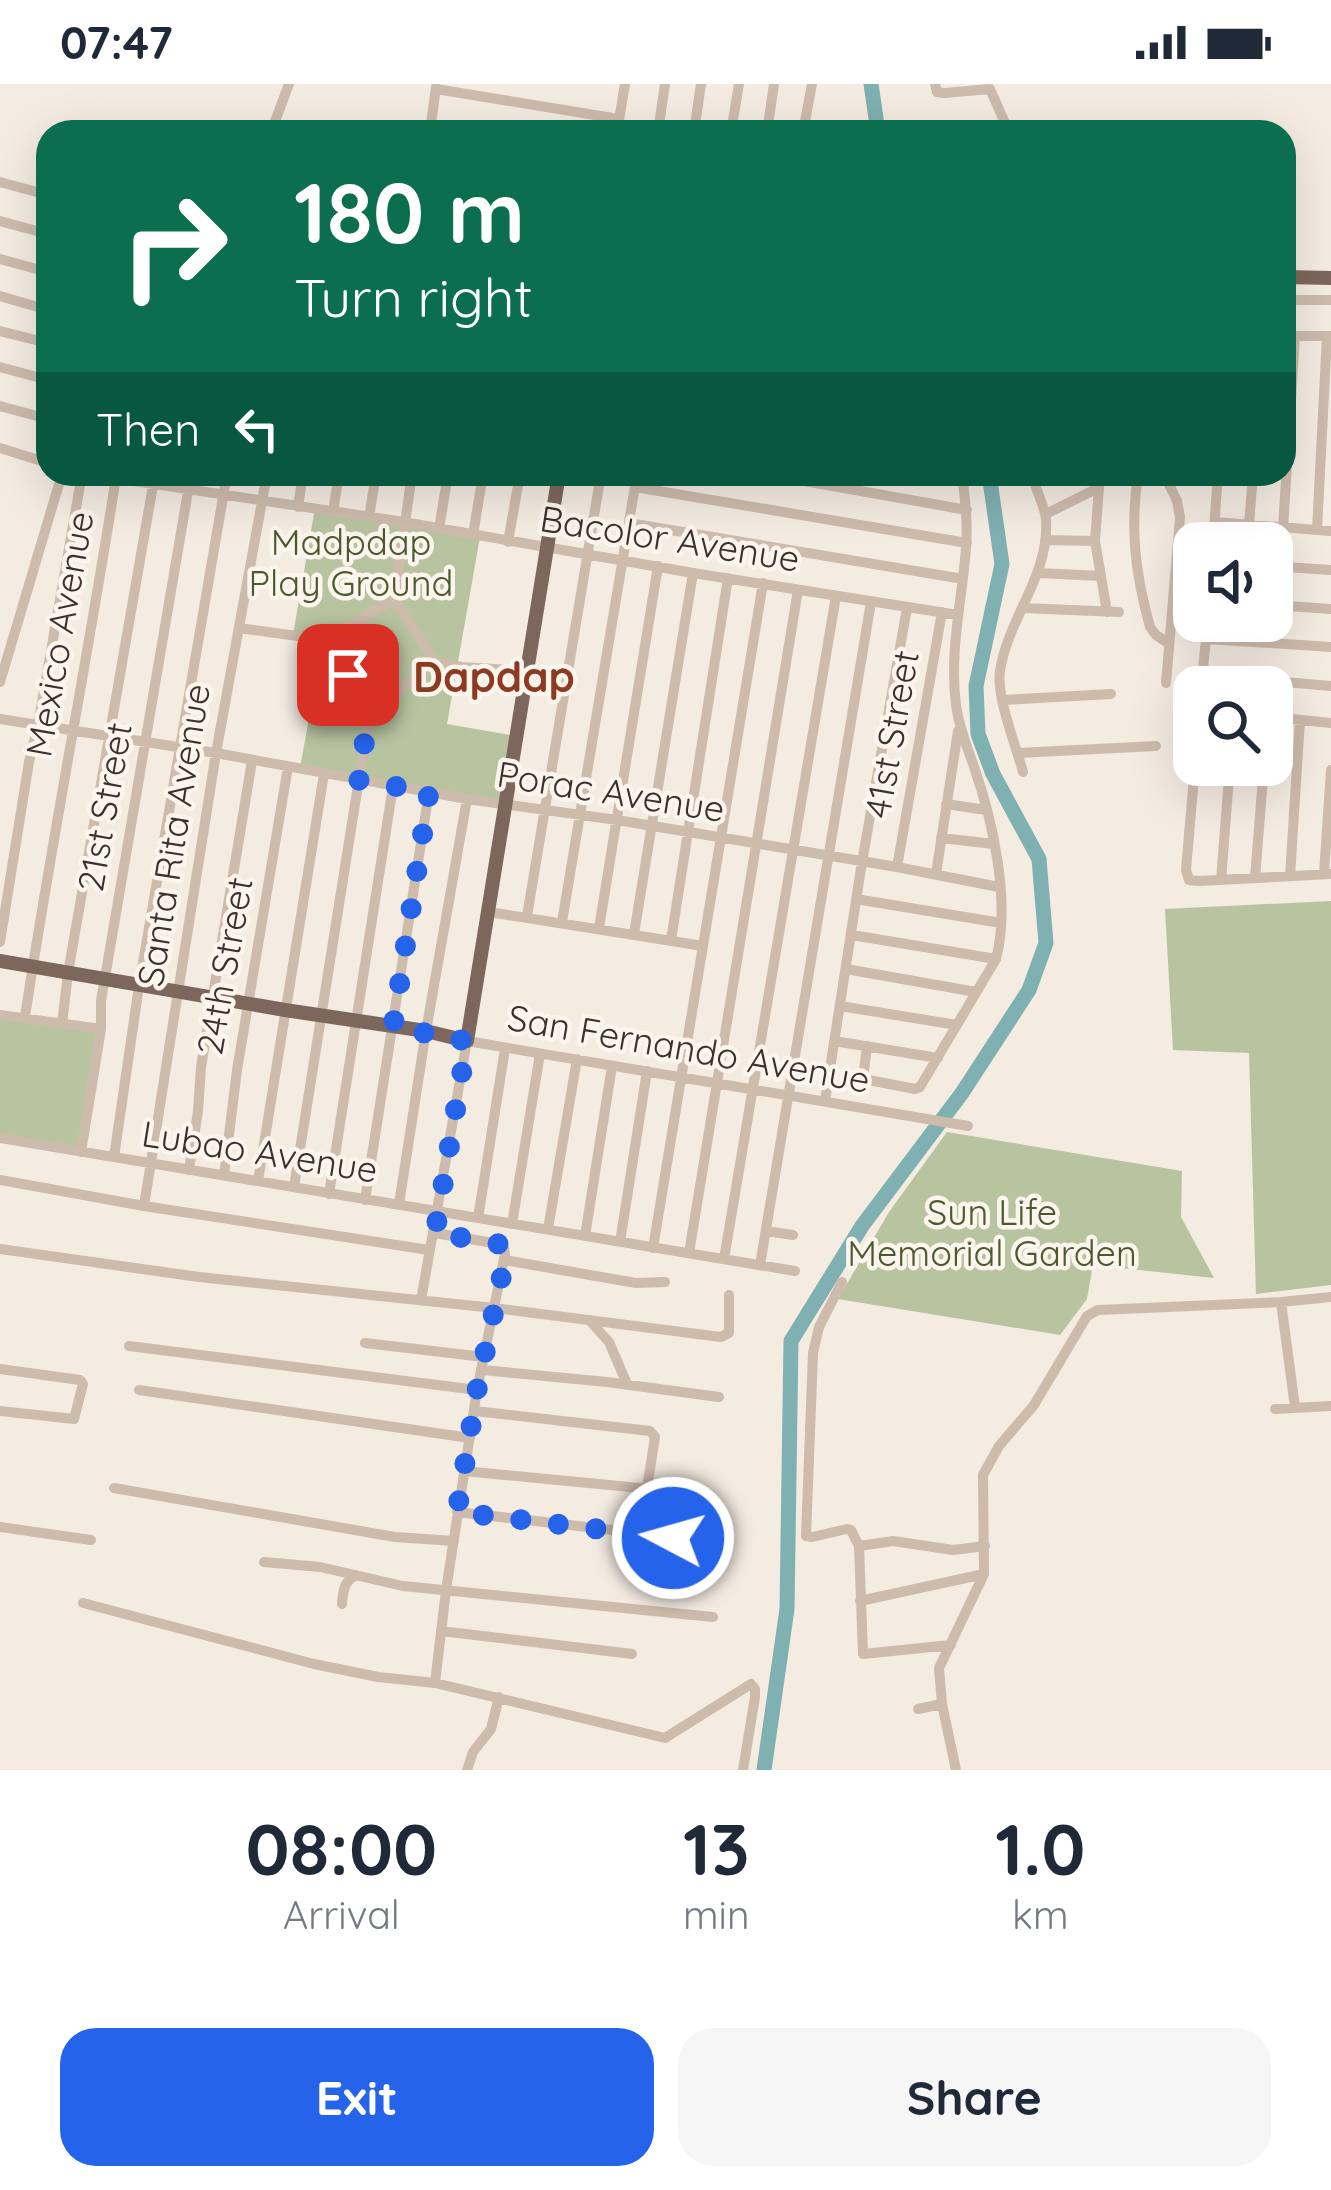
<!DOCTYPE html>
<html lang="en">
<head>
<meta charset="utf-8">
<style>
  body { margin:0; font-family:Quicksand,sans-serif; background:#f6f6f7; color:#1f2937; height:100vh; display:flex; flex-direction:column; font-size:45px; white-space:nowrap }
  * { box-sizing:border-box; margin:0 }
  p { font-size:39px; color:#747a83 }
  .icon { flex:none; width:66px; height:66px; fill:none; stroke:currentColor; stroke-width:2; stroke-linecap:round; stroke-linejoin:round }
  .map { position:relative; height:1686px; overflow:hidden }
  .sheet { display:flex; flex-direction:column; background:#fff; flex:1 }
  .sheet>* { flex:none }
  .guide { position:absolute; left:36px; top:36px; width:1260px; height:366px; border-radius:36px; box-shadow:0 12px 48px #0002; background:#0b6e4f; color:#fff; overflow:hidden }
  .controls { position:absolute; left:1173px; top:438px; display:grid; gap:24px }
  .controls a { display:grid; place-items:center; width:120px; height:120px; border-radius:24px; background:#fff; box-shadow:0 12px 48px #0002; font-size:60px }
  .pin { position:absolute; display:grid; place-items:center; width:102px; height:102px; color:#fff; margin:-51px; border-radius:24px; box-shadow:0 6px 18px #0006 }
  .me { position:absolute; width:132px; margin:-66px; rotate:276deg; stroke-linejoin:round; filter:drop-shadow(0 0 9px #0008) }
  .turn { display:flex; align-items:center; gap:42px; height:252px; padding:0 60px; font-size:54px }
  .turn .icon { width:156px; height:156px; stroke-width:2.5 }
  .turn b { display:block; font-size:84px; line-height:102px }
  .then { display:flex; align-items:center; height:114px; padding:0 60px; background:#0003; gap:24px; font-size:45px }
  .eta { display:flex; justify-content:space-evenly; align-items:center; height:204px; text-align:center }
  .eta b { font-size:72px; font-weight:700; line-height:84px }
  .action { display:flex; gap:24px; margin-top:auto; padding:24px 60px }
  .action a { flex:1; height:138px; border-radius:36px; background:#2563eb; color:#fff; font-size:48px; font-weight:700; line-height:138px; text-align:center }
  .action a+a { background:#f6f6f7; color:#1f2937 }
  .status { display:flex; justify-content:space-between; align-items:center; height:84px; padding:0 60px; background:#fff; direction:ltr }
  .status svg { height:33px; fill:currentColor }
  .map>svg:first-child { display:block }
  .green { fill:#b8c4a0 }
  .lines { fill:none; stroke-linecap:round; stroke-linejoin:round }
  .river { stroke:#7fb0b2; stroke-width:15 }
  .minor { stroke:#cdbbac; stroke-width:10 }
  .major { stroke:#7d675c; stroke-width:14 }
  .route { stroke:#2563eb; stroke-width:21; stroke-dasharray:0 37.8 }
  .labels { text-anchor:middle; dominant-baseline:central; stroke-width:9; stroke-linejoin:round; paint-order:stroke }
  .street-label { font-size:36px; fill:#3b302b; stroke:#fbf5ee }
  .park-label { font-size:36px; fill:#4a5a2e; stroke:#fbf5ee }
  .quarter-label { font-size:42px; font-weight:bold; fill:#8c3b22; stroke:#fbf5ee }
</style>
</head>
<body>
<div class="status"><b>07:47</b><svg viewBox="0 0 49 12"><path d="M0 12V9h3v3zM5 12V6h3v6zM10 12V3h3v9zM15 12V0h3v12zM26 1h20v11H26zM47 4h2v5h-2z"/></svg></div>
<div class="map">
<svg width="1331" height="1686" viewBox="0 0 1331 1686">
  <rect width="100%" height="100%" fill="#f4ebe1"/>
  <path class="green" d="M315 424 480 453 447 640 515 652 503 719 300 684 323 557 293 551Z
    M1331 817V1201L1256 1210 1249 969 1173 966 1165 825Z
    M0 931 101 945 81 1068 0 1053Z
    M947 1048 1182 1087 1181 1133 1214 1194 1093 1181 1087 1215 1060 1251 838 1215 889 1128Z"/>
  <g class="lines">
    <path class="river" d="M871 0 878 48
      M764 1686 787 1525 791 1257 862 1142 962 1009 1029 906 1046 859 1039 775 993 690 978 650 976 602 1002 480 989 390"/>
    <path class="minor" d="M935 0 937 8 944 9 990 5 1009 48
      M436 5 619 35
      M431 40 478 48
      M271 48 289 0
      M430 48 436 3
      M617 48 625 0
      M658 48 665 0
      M694 48 701 0
      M731 48 739 0
      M767 48 774 0
      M803 48 812 0
      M0 98 48 111
      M0 137 48 150
      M0 175 48 188
      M0 212 48 226
      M1284 216H1331
      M0 247 48 259
      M1284 252H1331
      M0 283 48 296
      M0 322 48 335
      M0 364 48 379
      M88 390 404 438 693 489 958 531
      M765 390 967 426
      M1100 390 1095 457 1107 528
      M1138 390C1130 445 1135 489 1150 543L1156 551 1168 559
      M1164 390 1177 417 1180 433 1166 599
      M635 403 967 459
      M298 423 303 390
      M333 428 339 390
      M1046 430 1098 404
      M369 433 376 390
      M1215 438 1331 447
      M629 439 963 495
      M1249 441 1253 390
      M1283 444 1295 252
      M439 445 448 390
      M1317 446 1327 252
      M473 451 483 390
      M1045 456 1095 457
      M508 458 520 390
      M1213 459 1218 390
      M1272 482 1331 486
      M1038 489 1101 492
      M1272 521 1331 525
      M1023 524 1119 528
      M239 544 326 556
      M1207 555 1331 563
      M436 579 462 583 528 587
      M1202 591 1331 602
      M0 598 62 390
      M1201 603 1208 537
      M1003 616 1111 610
      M370 626 436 579 394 515 412 390
      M1272 633 1331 639
      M0 635 216 669 467 715 617 736 897 783 999 803
      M1018 669 1156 662
      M1195 681 1186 786 1189 796 1199 797 1331 790
      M1023 688C1016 662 996 612 1000 587 1008 534 1050 491 1046 435 1044 420 1035 405 1032 390
      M946 720 986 726
      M941 754 994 760
      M897 783 942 528
      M936 790 958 647
      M1324 790 1331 686
      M1290 792 1300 636
      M1255 794 1264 681
      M1221 796 1230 681
      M856 815 1001 839
      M489 828 703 862
      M527 832 601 390
      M562 838 637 390
      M599 844 658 482
      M634 850 693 489
      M852 851 996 875
      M671 856 728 494
      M0 858 29 678 38 641 82 390
      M846 885 976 908
      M840 922 957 941
      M0 931 101 945
      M25 933C52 753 88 574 116 393
      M62 940 68 889 155 390
      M834 957 938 974
      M867 962 863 995 915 1005 920 1003 996 875C1011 819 993 737 974 683 967 662 959 644 956 621 949 568 962 517 966 464 968 439 965 415 962 390
      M825 1017 862 778 907 524
      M0 1054 795 1187
      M81 1068 101 945V917L191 390
      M114 1073 139 902 227 390
      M189 1086 198 1027 201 983 252 677
      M224 1091 237 986 288 683
      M0 1096 144 1122 429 1166
      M258 1097 324 690
      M294 1103 370 626 326 556 394 515
      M329 1110 393 702
      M365 1116 429 708
      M399 1120 426 947 467 715
      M144 1122 216 669 267 390
      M478 1134 505 965
      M512 1140 540 970
      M548 1145 577 975
      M766 1147 793 1151
      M585 1152 612 982
      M620 1158 647 987
      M653 1164 763 499
      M0 1165 199 1193 494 1224 721 1253 729 1249V1211
      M689 1169 798 506
      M724 1175 836 512
      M504 1176 636 1199 665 1198
      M760 1181 871 518
      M842 1198 819 1243 813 1269 806 1452 812 1453 847 1445 851 1446 859 1462
      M421 1216 467 957 968 1042
      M1281 1218 1295 1323
      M589 1236 609 1258 627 1300
      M365 1259 484 1273
      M129 1262 477 1306
      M0 1285 80 1296 83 1300 74 1335 0 1327
      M483 1286 607 1298 719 1313
      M139 1306 470 1354
      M1275 1325 1331 1322
      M464 1387 640 1404H647L655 1353 650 1347 475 1327
      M114 1404 395 1453 454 1457
      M457 1428 726 1459
      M0 1443 91 1456
      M264 1478 320 1483 403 1502 713 1533
      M860 1517 984 1490
      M83 1519 314 1580 378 1593 435 1599 665 1654 751 1600 755 1605V1613L743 1686
      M342 1520C343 1507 344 1497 356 1491
      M441 1547 632 1570
      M951 1561 863 1570 859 1462 893 1457 953 1466 985 1462
      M435 1599 446 1506 477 1306 505 1170 504 1164 499 1160 435 1149
      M918 1625 942 1620
      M467 1686 473 1668 491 1645 499 1613
      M956 1686 942 1620 939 1584 984 1490 983 1391 999 1362 1034 1321 1087 1232 1098 1226 1281 1218 1331 1213"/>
    <path class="major" d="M1284 193 1331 194
      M0 877 285 926 426 947 467 957 559 390"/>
  </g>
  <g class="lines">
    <path class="route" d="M348 591 370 626 358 696 429 708 393 943 467 957 435 1149 499 1160 504 1164V1181L477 1306 457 1428 673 1454"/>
  </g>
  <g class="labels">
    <g class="street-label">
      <text transform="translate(670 454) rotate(9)">Bacolor Avenue</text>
      <text transform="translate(59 550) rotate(-80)">Mexico Avenue</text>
      <text transform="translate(891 650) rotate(-80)">41st Street</text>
      <text transform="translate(611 707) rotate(9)">Porac Avenue</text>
      <text transform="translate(104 723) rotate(-80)">21st Street</text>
      <text transform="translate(173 751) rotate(-81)">Santa Rita Avenue</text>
      <text transform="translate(224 882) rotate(-80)">24th Street</text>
      <text transform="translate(689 964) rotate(10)">San Fernando Avenue</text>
      <text transform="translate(260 1067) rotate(9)">Lubao Avenue</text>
    </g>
    <g class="park-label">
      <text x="351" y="457">Madpdap<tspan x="351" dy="41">Play Ground</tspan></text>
      <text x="992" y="1127">Sun Life<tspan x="992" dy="41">Memorial Garden</tspan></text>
    </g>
    <g class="quarter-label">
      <text x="494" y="592">Dapdap</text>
    </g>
  </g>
</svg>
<div class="controls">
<a><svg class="icon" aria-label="sound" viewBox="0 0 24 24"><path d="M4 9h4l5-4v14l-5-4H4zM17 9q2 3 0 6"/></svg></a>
<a><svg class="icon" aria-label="search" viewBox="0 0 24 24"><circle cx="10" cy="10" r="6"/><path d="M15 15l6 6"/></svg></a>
</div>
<div class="pin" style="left:348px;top:591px;background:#d93025"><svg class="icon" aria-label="arrive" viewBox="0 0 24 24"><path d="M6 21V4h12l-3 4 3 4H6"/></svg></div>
<svg class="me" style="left:673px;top:1454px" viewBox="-20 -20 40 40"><circle r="17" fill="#2563eb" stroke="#fff" stroke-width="3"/><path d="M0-11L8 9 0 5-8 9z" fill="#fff"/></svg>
<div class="guide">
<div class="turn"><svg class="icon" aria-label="right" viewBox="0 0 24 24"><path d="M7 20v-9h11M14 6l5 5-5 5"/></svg><div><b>180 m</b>Turn right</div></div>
<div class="then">Then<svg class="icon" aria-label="left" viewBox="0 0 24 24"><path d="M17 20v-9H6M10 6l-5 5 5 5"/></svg></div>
</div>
</div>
<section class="sheet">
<div class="eta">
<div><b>08:00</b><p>Arrival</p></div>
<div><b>13</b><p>min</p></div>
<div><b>1.0</b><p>km</p></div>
</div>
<div class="action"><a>Exit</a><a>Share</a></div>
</section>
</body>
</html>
